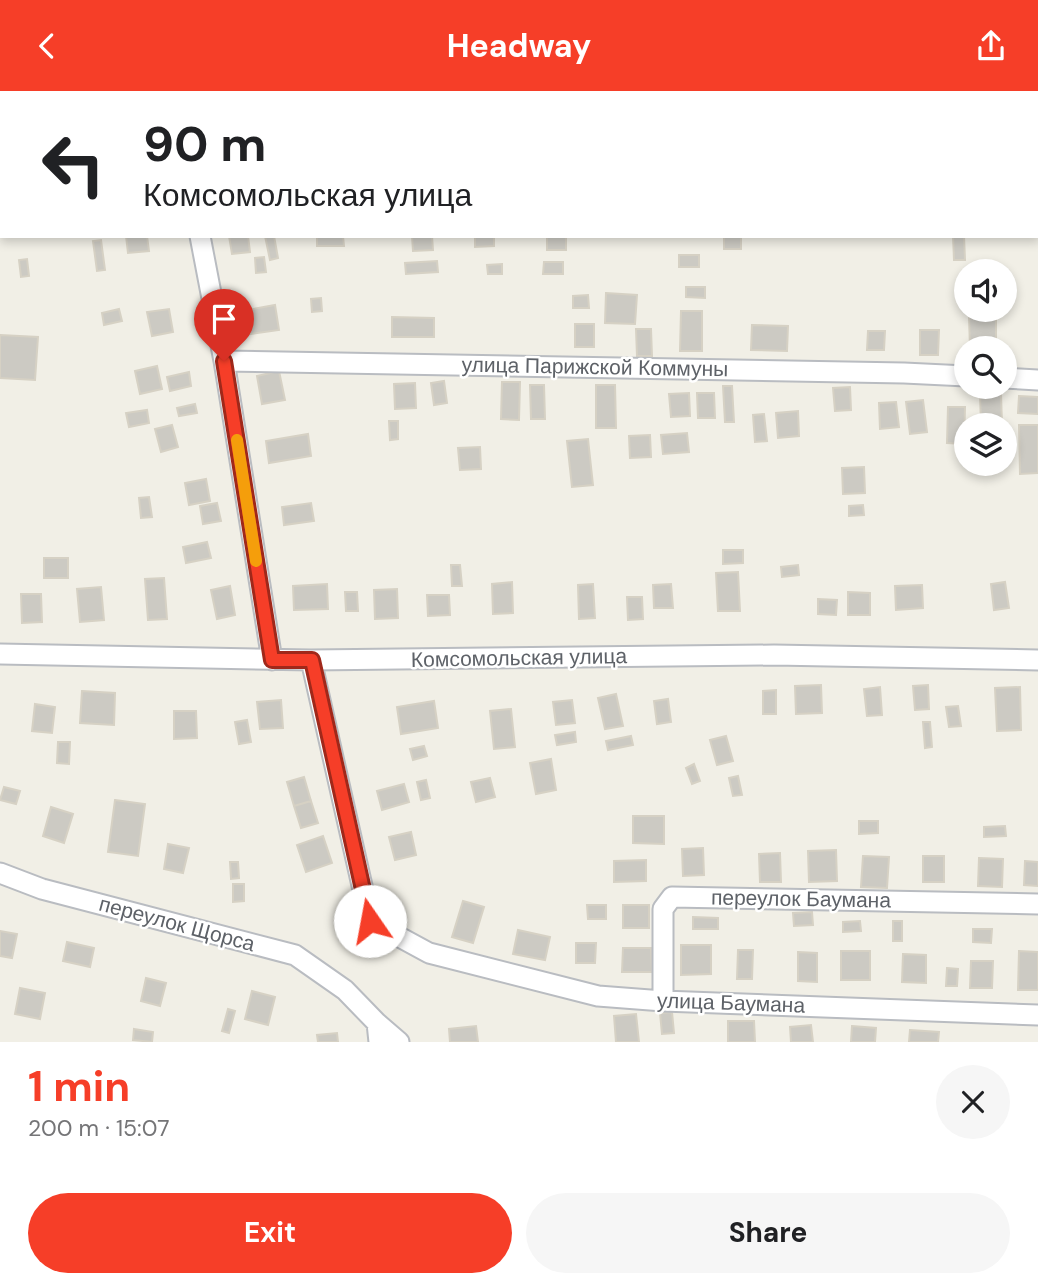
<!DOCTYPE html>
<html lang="en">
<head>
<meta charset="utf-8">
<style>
  body { margin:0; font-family:"DM Sans",sans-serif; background:#f6f6f6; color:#202124; height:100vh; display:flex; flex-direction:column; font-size:26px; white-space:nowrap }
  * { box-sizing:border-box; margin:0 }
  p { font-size:23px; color:#757577 }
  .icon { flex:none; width:38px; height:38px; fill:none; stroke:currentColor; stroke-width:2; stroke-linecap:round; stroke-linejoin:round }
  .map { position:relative; height:951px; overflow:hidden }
  .sheet { display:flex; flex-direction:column; background:#fff; flex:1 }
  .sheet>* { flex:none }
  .hud { position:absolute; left:0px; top:0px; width:1040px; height:147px; box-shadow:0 4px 10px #0003; background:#fff; color:#202124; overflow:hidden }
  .fabs { position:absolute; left:954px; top:168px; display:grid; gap:14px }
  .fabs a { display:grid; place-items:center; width:63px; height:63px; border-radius:50%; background:#fff; box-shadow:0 4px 10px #0003; font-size:35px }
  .pin { position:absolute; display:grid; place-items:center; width:60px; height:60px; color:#fff; margin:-72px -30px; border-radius:50% 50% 50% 0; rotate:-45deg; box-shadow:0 0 7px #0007 }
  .pin .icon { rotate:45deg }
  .me { position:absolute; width:77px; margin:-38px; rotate:348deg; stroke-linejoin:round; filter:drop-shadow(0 0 5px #0008) }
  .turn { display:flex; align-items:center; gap:24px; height:147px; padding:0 28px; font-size:32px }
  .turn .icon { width:91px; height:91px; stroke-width:2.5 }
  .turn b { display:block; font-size:49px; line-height:60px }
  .round { display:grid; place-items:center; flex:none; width:74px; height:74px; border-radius:37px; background:#f6f6f6 }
  .overview { display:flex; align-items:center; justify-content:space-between; height:119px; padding:0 28px }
  h1 { font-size:42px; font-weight:700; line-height:52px; color:#f63e28 }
  .primary-button { display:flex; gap:14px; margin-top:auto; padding:14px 28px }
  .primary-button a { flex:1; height:80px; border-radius:42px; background:#f63e28; color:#fff; font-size:28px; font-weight:700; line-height:80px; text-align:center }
  .primary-button a+a { background:#f6f6f6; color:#202124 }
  header { display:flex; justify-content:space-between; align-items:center; height:91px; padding:0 28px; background:#f63e28; color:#fff; font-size:32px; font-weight:700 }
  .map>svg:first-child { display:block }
  .building { fill:#cccac3; stroke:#d6d1c4; stroke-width:2 }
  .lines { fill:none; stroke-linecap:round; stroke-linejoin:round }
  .minor-casing { stroke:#b9bcc1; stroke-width:23 }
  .minor { stroke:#fff; stroke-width:19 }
  .route-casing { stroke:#a0281a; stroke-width:18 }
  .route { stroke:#f63e28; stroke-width:12 }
  .slow { stroke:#f59e0b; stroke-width:12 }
  .labels { text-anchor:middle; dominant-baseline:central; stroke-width:5; stroke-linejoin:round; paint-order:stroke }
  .street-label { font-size:21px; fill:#5e6268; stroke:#fff }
</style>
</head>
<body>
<header><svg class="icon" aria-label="back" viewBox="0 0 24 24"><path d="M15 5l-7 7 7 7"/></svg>Headway<svg class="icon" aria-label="share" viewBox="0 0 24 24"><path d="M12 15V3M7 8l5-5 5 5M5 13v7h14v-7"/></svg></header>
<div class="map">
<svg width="1038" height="951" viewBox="0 0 1038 951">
  <rect width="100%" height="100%" fill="#f1efe6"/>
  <path class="building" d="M126 145H147L149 160 128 162Z
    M229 145H248L250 161 232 163Z
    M265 145H274L278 167 270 169Z
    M317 145H343L344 155H317Z
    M412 145H432L433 159 413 160Z
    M475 145H494V155L475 156Z
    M547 145H566V159H547Z
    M724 145H741V158H724Z
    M953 145H964L965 169H954Z
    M101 149 105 179 97 180 93 150Z
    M679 164H699V176H679Z
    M264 166 266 181 256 182 255 167Z
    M27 168 29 185 21 186 19 169Z
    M437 170 438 181 406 183 405 172Z
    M544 171H563V183H543Z
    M502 173V183H488L487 174Z
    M686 196H705V207L686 206Z
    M606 202 637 204 635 233 605 232Z
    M588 204 589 217H573V205Z
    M321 207 322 220 312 221 311 208Z
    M275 214 279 239 250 243 247 219Z
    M119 218 122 230 104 234 102 222Z
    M169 218 173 241 152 245 147 221Z
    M681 220H702V260H680Z
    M996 224V257H970L969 225Z
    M392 226 434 227V246H392Z
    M575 233H594V256H575Z
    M752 234 788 235 787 260 751 259Z
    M636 238H651L652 265H637Z
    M920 239H939L938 264H920Z
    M868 240H885L884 259H867Z
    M0 244 38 246 35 289 0 287Z
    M157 275 162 298 140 303 135 280Z
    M279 280 285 309 262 313 257 285Z
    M189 281 191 295 170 300 167 286Z
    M444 290 447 312 434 314 431 292Z
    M502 291H520L519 329 501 328Z
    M415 292 416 317 395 318 394 293Z
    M530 294H544L545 328H531Z
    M596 294H615L616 337H596Z
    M723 295H732L734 331H725Z
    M850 296 851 319 835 320 833 297Z
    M689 302 690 325 671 326 669 303Z
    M697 302H714L715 327H698Z
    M1001 302 1002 334H981L980 303Z
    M1019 305 1038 306V323L1018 322Z
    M923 309 927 341 910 343 906 311Z
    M896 311 899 336 880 338 879 312Z
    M195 313 197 322 179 325 177 317Z
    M948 316H965L964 353 947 352Z
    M147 319 149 332 129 336 126 322Z
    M798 320 799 345 778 347 776 322Z
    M764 323 767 350 755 351 753 324Z
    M389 330H398V348L390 349Z
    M172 334 178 356 161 361 155 338Z
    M1019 334H1038V382L1020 383Z
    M687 342 689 361 663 363 661 344Z
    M308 343 311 365 269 372 266 350Z
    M650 344 651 366 630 367 629 345Z
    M588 348 593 394 572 396 567 350Z
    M480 356 481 378 460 379 458 357Z
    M864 376 865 402 843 403 842 377Z
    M206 388 210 410 189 414 185 392Z
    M149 406 152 426 141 427 139 407Z
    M217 412 221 430 203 433 200 415Z
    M311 412 314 430 284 434 282 416Z
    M863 414 864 424 849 425V415Z
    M207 451 211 467 186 472 183 456Z
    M723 459H743V472L723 473Z
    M44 467H68V487H44Z
    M451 474H460L462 495H452Z
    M798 474 799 484 782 486 781 476Z
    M738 481 740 520H718L716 482Z
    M164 487 167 528 148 529 145 488Z
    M512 491 513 522 493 523 492 493Z
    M1005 491 1009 517 994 519 991 493Z
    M327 493 328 518 294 519 293 495Z
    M593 493 595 527 579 528 578 494Z
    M671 493 673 517H654L653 494Z
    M922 494 923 517 896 519 895 495Z
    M230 495 235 524 217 528 211 499Z
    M101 496 104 529 80 531 77 498Z
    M397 498 398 527 375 528 374 499Z
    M345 501H357L358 520H346Z
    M848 501 870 502V524H848Z
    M21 503H41L42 531 22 532Z
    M427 504H449L450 524 428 525Z
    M627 506H642L643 528 628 529Z
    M818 508 837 509 836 524 818 523Z
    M821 594 822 622 796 623 795 595Z
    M928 594 929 618 915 619 913 595Z
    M880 596 882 624 867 625 864 598Z
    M1020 596 1021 639 997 640 995 597Z
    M776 599V623H763V600Z
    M82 600 115 602 114 634 80 632Z
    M616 603 623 635 605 638 598 607Z
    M668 608 671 631 657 633 654 610Z
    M281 609 283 637 260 638 257 611Z
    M572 609 575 632 556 634 553 611Z
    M434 610 438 637 401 643 397 616Z
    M35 613 55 616 52 642 32 640Z
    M958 615 961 635 949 636 946 616Z
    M511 618 515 656 494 658 490 620Z
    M174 620H196L197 647 174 648Z
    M247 629 251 651 239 653 235 631Z
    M923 631H930L932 656 925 657Z
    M575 641 576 651 557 654 555 644Z
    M631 645 633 654 608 659 606 650Z
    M726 645 733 670 717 674 710 649Z
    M58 651H70L69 673 57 672Z
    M424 655 427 665 413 669 410 658Z
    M551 668 556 699 536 703 530 672Z
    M694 673 700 690 692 693 686 677Z
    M738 685 742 704 733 705 729 687Z
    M304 686 311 710 294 715 287 691Z
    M490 687 495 706 476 711 471 691Z
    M426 689 430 707 421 709 417 691Z
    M404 693 409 711 382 719 377 700Z
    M4 696 20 700 16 713 0 709Z
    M115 709 145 713 138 765 108 761Z
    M311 710 318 732 301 737 294 715Z
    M51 716 73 723 64 752 43 745Z
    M633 725H664V753L633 752Z
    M859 730H878V742L859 743Z
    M1005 735 1006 745 984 746V736Z
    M411 741 416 764 395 769 389 746Z
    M323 745 332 772 306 781 297 754Z
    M168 753 189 757 183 782 164 778Z
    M703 757 704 784 683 785 682 758Z
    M836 759 837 790 809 791 808 760Z
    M780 762 781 791H760L759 763Z
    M863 765 889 766 887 797 861 796Z
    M923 765H944V791H923Z
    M979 767 1003 768 1002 796 978 795Z
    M646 769V790L614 791V770Z
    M1025 770 1038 771V795L1024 794Z
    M230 771H238L239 787 231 788Z
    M233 793H244V810L233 811Z
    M463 810 484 816 473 852 452 846Z
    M587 814H606V828H588Z
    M623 814H649V837H623Z
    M812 821 813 834 794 835 793 822Z
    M693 826 718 827V838H693Z
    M860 830 861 840 843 841V831Z
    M893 830H902V850H893Z
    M973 838H992L991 852 973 851Z
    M518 839 550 846 545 869 513 863Z
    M0 840 17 843 12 867 0 865Z
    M67 851 94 857 90 876 63 870Z
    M576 852H596L595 872H576Z
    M681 854H711V883L681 884Z
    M623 857H651L652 881H622Z
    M738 859H753L752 888H737Z
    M841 860H870V889H841Z
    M1019 860 1038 861V899H1018Z
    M798 861 817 862V891L798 890Z
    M903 863 926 864V892L902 891Z
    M971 870H993L992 897H970Z
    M947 877 958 878 957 895H946Z
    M146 887 166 892 160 915 141 910Z
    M20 897 45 902 40 928 15 923Z
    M252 900 275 906 268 934 245 928Z
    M228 918 235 920 229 942 222 940Z
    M672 921 674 942 662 943 660 922Z
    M636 923 639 951H616L614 925Z
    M728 930H754L755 951H728Z
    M811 934 813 951H791L790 936Z
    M476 935 478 951H450L449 938Z
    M852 935 876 937 875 951H851Z
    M134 938 153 941 152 951 133 949Z
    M910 939 939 941 938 951H909Z
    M337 942 338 951H318L317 944Z"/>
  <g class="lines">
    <defs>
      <path id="minor" d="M174 0V2
        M0 89H2
        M200 145 224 270 272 569
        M224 270 904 282 966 285
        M1004 287 1038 289
        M0 563 311 569 774 564 1038 569
        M311 569 370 830 429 862 598 905 663 910 1038 924
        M0 782 42 798 295 864 345 899 377 932 379 951
        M663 910V818L672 806 1038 813
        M377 932 399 951"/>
    </defs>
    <use href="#minor" class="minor-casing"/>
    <use href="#minor" class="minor"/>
  </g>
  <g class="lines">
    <defs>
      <path id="route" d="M224 270 272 569H312L370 830"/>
    </defs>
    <use href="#route" class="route-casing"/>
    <use href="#route" class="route"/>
    <path class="slow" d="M237 349 256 470"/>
  </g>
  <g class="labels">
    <g class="street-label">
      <text transform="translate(595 276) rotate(1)">улица Парижской Коммуны</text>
      <text transform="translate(519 567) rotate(-1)">Комсомольская улица</text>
      <text transform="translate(801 808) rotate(1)">переулок Баумана</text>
      <text transform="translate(177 833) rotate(15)">переулок Щорса</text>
      <text transform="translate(731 912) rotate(2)">улица Баумана</text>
    </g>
  </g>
</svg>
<div class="fabs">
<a><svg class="icon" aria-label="sound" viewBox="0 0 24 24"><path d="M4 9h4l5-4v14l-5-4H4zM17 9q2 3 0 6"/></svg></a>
<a><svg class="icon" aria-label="search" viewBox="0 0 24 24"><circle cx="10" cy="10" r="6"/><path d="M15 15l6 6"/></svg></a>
<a><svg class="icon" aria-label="layers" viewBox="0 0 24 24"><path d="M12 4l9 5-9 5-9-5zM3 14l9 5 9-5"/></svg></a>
</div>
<div class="pin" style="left:224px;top:270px;background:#d93025"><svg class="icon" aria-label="arrive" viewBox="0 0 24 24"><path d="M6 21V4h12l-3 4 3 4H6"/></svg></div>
<svg class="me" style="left:370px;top:830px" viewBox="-20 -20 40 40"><circle r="19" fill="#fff"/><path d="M0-13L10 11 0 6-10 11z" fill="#f63e28"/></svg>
<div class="hud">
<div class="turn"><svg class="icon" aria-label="left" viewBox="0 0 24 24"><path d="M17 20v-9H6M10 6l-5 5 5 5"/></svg><div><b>90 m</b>Комсомольская улица</div></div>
</div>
</div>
<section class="sheet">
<div class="overview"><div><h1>1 min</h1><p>200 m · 15:07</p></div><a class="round"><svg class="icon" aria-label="close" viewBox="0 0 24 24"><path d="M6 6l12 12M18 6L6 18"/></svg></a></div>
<div class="primary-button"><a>Exit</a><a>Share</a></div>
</section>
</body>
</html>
